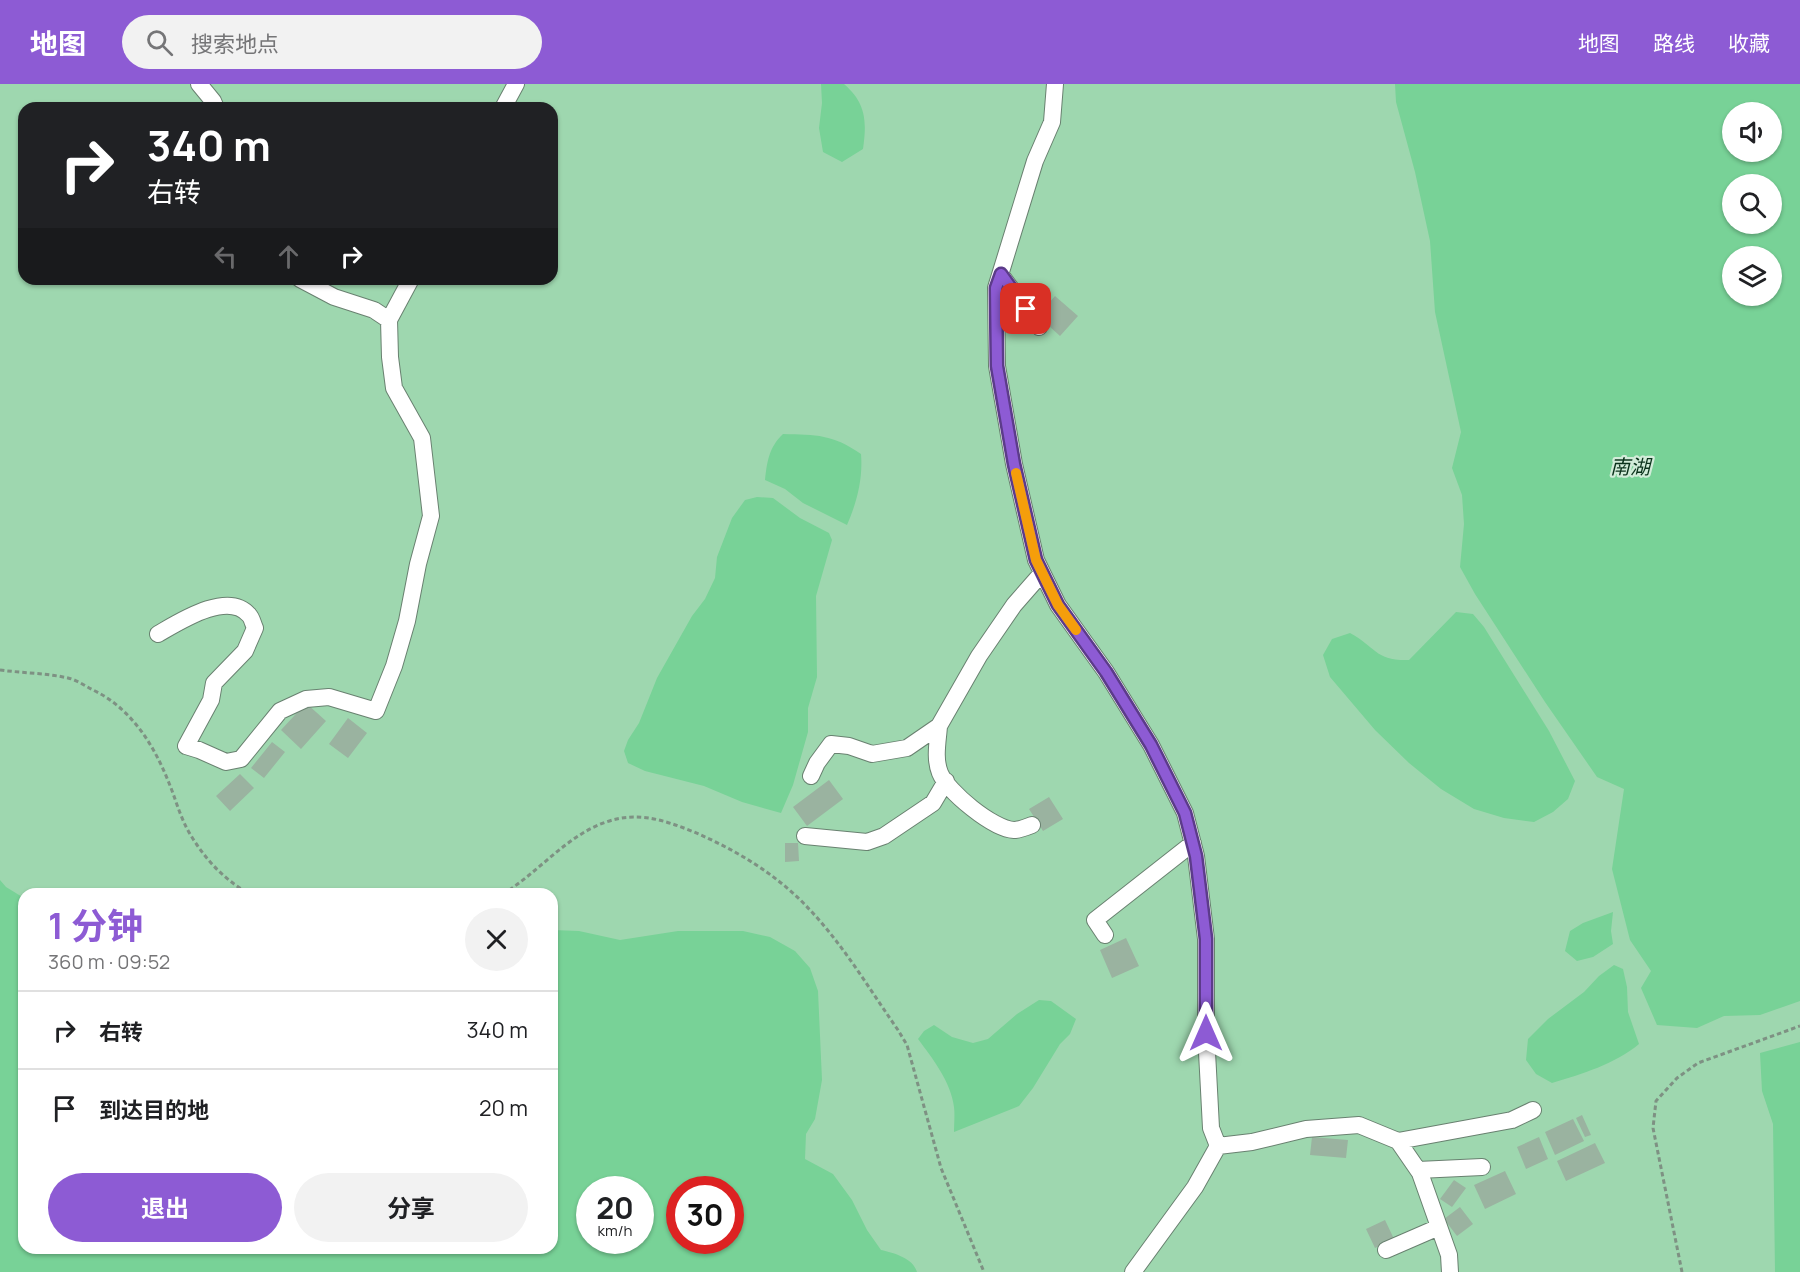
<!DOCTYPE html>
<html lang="zh">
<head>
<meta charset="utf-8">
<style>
  body { margin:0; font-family:Manrope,"Noto Sans SC",sans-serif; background:#f2f2f2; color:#202124; height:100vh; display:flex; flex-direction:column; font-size:22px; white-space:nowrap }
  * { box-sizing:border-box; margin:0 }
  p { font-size:20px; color:#757577 }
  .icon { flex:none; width:33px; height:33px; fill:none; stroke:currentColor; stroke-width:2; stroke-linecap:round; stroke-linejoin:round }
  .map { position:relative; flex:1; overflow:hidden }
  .side { position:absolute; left:18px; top:804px; width:540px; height:366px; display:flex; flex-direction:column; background:#fff; border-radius:18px; box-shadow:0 2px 4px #0004 }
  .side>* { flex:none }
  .guide { position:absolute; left:18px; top:18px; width:540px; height:183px; border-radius:18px; box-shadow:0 2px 4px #0004; background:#202124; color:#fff; overflow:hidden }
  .tools { position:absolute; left:1722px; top:18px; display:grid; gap:12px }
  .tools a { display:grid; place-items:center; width:60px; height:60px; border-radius:50%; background:#fff; box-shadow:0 2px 4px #0004; font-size:30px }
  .speed { position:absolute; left:576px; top:1092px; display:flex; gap:12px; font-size:30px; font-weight:700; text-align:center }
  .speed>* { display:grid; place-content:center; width:78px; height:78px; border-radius:50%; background:#fff; box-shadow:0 2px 4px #0004; line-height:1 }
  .speed small { font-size:15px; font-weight:400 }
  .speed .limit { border:9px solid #d22; background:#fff; color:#111 }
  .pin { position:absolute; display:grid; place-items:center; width:51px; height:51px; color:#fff; margin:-26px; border-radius:12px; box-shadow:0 3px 9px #0006 }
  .me { position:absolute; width:66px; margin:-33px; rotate:0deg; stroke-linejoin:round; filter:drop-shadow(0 0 4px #0008) }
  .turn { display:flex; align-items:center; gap:21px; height:126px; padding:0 30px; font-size:27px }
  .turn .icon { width:78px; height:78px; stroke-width:2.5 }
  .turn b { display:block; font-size:42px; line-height:51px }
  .lanes { display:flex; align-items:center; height:57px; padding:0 30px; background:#0003; justify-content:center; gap:30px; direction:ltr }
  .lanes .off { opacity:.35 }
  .round { display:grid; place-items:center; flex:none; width:63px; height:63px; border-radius:32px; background:#f2f2f2 }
  .overview { display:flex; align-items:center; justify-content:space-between; height:102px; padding:0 30px }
  h1 { font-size:36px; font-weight:700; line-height:45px; color:#8d5bd4 }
  .cta { display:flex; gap:12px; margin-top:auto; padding:12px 30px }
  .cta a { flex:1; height:69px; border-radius:36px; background:#8d5bd4; color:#fff; font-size:24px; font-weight:700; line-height:69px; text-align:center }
  .cta a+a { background:#f2f2f2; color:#202124 }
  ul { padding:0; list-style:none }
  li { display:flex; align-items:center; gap:18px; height:78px; padding:0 30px; border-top:2px solid #e0e0e0 }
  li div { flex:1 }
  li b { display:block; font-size:22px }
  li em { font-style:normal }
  header { display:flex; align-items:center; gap:36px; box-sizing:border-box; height:84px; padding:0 30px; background:#8d5bd4; color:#fff }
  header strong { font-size:28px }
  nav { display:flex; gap:33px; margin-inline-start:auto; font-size:21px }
  .search { width:420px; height:54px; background:#f2f2f2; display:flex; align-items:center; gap:15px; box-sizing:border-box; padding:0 21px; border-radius:33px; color:#757577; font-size:22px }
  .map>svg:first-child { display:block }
  .green { fill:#9ed7af; fill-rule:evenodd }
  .water { fill:#78d297; fill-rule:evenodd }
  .building { fill:#9ab3a0 }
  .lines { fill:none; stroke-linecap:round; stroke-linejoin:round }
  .street-casing { stroke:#698170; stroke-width:18 }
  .path { stroke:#7e9183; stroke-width:3; stroke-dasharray:4.5 3; stroke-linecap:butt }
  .street { stroke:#fff; stroke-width:16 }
  .route-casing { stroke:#5c3b8a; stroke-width:15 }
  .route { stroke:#8d5bd4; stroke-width:10 }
  .slow { stroke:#f59e0b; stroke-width:10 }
  .labels { text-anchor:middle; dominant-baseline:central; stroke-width:4.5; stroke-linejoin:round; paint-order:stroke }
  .water-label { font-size:20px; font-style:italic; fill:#0a321b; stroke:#d2ecd9 }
</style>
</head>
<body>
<header>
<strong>地图</strong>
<div class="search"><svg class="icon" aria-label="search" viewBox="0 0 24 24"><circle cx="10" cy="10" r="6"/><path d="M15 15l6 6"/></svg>搜索地点</div>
<nav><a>地图</a><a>路线</a><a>收藏</a></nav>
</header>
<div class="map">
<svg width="1800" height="1188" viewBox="0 0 1800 1188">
  <rect width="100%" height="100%" fill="#d2ecd9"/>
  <path class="green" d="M0 0H1800V1188H0ZM24 24H552V195H24ZM1732 28H1772V68H1732ZM1732 100H1772V140H1732ZM1732 172H1772V212H1732ZM24 810H552V1164H24ZM590 1106H640V1156H590ZM680 1106H730V1156H680Z"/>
  <path class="water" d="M821 0H844C866 19 867 37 863 65L842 78 823 68 819 44 822 19Z
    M1395 0H1800V917L1760 931 1724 932 1697 944 1657 941 1641 904 1651 887 1630 856 1612 785 1624 705 1597 693 1545 618 1475 510 1460 483 1464 440 1462 411 1452 384 1461 348 1435 228 1430 157 1415 88 1396 18ZM1772 28V68H1732V28ZM1772 100V140H1732V100ZM1772 172V212H1732V172Z
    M783 350C817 351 832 350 861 370 863 395 857 418 847 441L803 419 785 405 765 396C767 378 769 363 783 350Z
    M757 413 773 414 800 434 829 449 832 456 816 512 817 593 808 624V648L793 701 781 729 742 718 704 702 645 687 628 679 624 667 628 656 639 639 657 594 692 532 705 515 715 494 717 473 732 434 745 416Z
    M1456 528 1473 530 1484 543 1549 647 1575 697 1568 715 1553 728 1534 738 1504 734 1474 725 1441 705 1409 679 1375 646 1330 593 1323 571 1332 555 1350 549C1376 563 1375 577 1409 576Z
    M0 796 6 803 24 814V1164H552V846L579 847 620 856 678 847H743L770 853 795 867 810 884 818 907 822 996 815 1035 806 1050 805 1075 833 1090 852 1116 867 1146 881 1166C894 1169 913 1174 917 1188H0ZM590 1106H640V1156H590ZM680 1106H730V1156H680Z
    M1613 828 1611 847 1613 860 1593 873 1577 877 1565 867 1570 847 1583 839Z
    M1614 881 1623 885 1627 903 1628 928 1639 960C1615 980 1582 990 1552 999L1536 990 1526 976 1528 955 1548 935 1584 908 1599 892Z
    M1039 916 1051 917 1076 935 1070 950 1060 960 1033 1004 1019 1022 954 1048C954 1040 955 1031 954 1023 951 998 933 975 918 955L924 947 934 941 952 953 973 959 988 955 1017 930Z
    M1800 958V1188H1775L1773 1040 1762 1007 1760 969Z"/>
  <path class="building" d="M1055 212 1078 232 1060 252 1038 232Z
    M306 619 326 637 301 665 281 646Z
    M348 634 367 649 348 674 329 660Z
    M272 658 285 668 264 694 251 684Z
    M240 690 254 704 230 727 216 712Z
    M829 696 843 715 807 742 793 723Z
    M1049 713 1063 735 1043 747 1029 725Z
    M785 759H798L799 777 785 778Z
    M1126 854 1139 882 1112 894 1100 866Z
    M1582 1031 1591 1051 1585 1053 1576 1034Z
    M1573 1035 1584 1057 1555 1071 1545 1048Z
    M1312 1053 1348 1056 1346 1074 1310 1071Z
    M1539 1053 1548 1075 1526 1085 1517 1063Z
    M1595 1059 1605 1079 1566 1097 1557 1077Z
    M1505 1087 1516 1110 1485 1125 1474 1101Z
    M1454 1096 1466 1104 1452 1123 1440 1115Z
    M1460 1123 1473 1140 1457 1152 1444 1135Z
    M1385 1136 1394 1155 1375 1164 1366 1145Z"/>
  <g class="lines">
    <defs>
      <path id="street" d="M199 0 213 17 216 24
        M1055 0 1052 38 1035 77 996 204 997 282 1014 380 1036 476 1058 521 1106 588 1151 661 1185 729 1196 772 1206 855V949L1211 1044 1218 1062 1252 1058 1306 1045 1359 1041 1398 1057 1420 1089 1449 1171 1450 1188
        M503 24 516 0
        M1001 191 1039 243
        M389 236 411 195
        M158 550C179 538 228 506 249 531 252 534 253 540 255 544L245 567 214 599 211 616 186 662 199 666 226 678 241 675 280 627 306 615 329 613 376 627 394 582 407 537 418 480 431 432 422 354 394 304 390 273 389 236 374 226 334 213 300 195
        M939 642C938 657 934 674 940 689 948 708 993 745 1014 746 1019 746 1027 743 1032 741
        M811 692 817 679 831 660 849 662 872 670 907 664 939 642 979 572 1014 521 1042 489
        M805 752 867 758 884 752 933 719 946 697
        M1105 851 1095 836 1193 759
        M1398 1057 1512 1036 1533 1026
        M1418 1086 1482 1083
        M1386 1166 1439 1143
        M1133 1188 1195 1103 1218 1062"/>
    </defs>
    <use href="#street" class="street-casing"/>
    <path class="path" d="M0 586C22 589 46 589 68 594 77 596 85 602 93 606 131 624 154 661 169 699 176 716 180 733 190 750 205 775 224 796 250 810
      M503 810C539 788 566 752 606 738 638 727 664 736 694 748 736 766 778 791 810 826 844 862 870 906 898 946L907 961 941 1084 984 1188
      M1682 1188 1653 1044 1656 1017 1677 994 1698 979 1800 942"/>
    <use href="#street" class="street"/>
  </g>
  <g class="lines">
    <defs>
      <path id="route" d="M1026 225 1001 190 996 204 997 282 1014 380 1036 476 1058 521 1106 588 1151 661 1185 729 1196 772 1206 855V949"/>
    </defs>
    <use href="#route" class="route-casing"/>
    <use href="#route" class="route"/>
    <path class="slow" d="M1016 389 1036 476 1058 521 1076 546"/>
  </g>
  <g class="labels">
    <g class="water-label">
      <text x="1630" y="382">南湖</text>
    </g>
  </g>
</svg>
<div class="tools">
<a><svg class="icon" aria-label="sound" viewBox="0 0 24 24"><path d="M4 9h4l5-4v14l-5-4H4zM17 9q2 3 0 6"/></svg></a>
<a><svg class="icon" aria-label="search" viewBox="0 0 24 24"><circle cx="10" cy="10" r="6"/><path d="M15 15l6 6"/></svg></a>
<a><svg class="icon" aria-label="layers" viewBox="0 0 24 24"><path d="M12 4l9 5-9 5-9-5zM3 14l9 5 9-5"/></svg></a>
</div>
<div class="speed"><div>20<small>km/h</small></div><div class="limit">30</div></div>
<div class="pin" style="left:1026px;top:225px;background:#d93025"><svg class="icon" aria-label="arrive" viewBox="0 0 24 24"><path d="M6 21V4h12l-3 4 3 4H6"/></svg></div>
<svg class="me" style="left:1206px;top:949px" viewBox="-20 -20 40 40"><path d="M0-17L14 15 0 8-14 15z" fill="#8d5bd4" stroke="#fff" stroke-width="4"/></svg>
<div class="guide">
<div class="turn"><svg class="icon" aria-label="right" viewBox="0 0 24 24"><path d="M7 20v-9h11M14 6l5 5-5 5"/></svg><div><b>340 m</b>右转</div></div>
<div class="lanes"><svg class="icon off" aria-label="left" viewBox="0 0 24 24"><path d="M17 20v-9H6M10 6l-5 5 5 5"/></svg><svg class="icon off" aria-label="ahead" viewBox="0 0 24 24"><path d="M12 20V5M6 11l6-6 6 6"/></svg><svg class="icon" aria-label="right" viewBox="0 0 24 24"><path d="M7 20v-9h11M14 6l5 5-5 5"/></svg></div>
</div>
<section class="side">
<div class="overview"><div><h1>1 分钟</h1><p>360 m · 09:52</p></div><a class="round"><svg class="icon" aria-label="close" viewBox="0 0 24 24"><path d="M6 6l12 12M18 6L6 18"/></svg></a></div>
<ul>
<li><svg class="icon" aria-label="right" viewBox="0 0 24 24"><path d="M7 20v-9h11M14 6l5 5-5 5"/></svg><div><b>右转</b></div><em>340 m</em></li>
<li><svg class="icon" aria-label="arrive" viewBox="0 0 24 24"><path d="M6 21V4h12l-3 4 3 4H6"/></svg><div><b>到达目的地</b></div><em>20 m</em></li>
</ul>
<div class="cta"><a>退出</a><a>分享</a></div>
</section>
</div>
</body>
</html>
